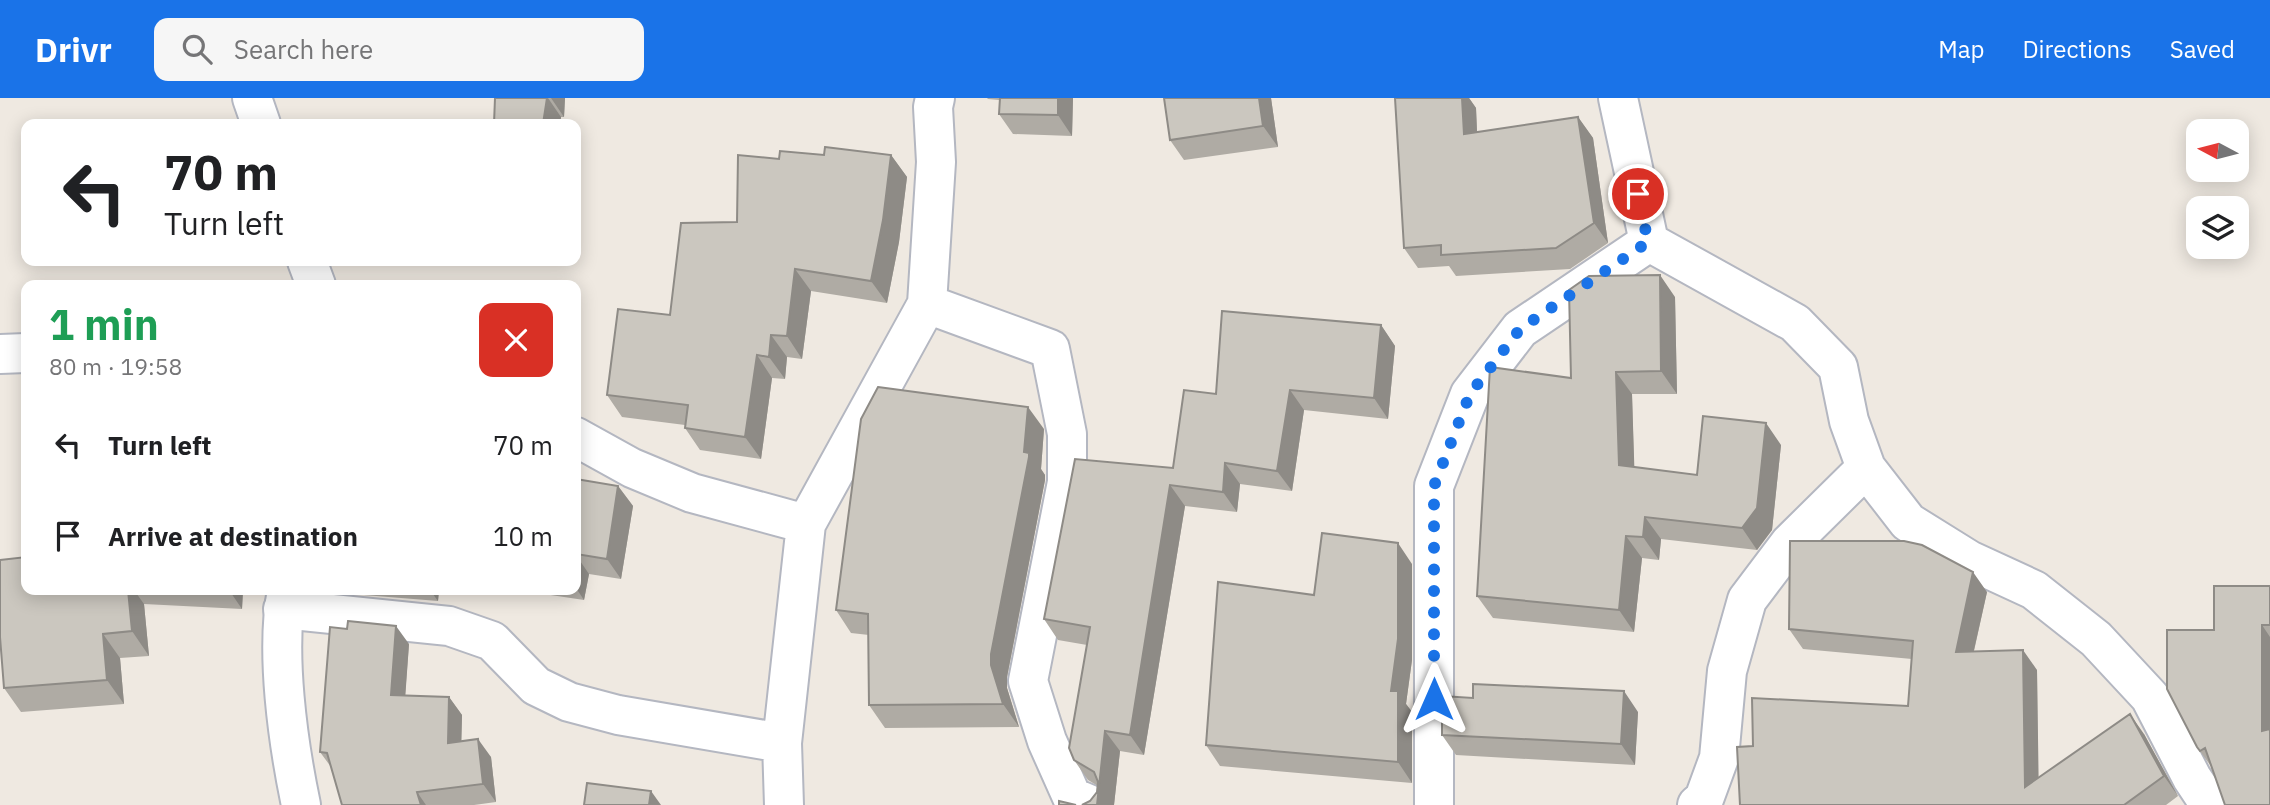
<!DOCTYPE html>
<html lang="en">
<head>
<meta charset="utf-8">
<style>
  body { margin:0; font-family:"IBM Plex Sans",sans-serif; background:#f6f6f6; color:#202124; height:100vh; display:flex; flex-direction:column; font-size:26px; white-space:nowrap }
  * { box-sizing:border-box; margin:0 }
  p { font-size:23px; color:#757577 }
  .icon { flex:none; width:38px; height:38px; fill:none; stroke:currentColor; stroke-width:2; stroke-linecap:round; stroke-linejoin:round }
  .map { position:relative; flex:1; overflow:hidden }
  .details { position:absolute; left:21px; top:182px; width:560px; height:315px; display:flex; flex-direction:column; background:#fff; border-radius:14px; box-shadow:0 4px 18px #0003 }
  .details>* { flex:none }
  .banner { position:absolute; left:21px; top:21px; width:560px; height:147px; border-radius:14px; box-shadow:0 4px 18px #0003; background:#fff; color:#202124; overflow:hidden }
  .needle { width:46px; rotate:277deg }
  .tools { position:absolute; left:2186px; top:21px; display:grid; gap:14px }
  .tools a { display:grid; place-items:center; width:63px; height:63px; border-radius:14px; background:#fff; box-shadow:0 4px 18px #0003; font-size:35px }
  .pin { position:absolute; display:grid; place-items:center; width:60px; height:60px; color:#fff; margin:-30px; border:4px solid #fff; border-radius:50%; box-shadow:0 2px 7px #0007 }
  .me { position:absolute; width:77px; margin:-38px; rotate:0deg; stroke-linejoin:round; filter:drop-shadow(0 0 5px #0008) }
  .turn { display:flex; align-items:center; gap:24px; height:147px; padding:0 28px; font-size:32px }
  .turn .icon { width:91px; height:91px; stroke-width:2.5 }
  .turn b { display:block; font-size:49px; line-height:60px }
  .round { display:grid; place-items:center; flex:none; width:74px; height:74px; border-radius:14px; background:#f6f6f6 }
  .headline { display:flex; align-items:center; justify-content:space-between; height:119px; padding:0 28px }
  h1 { font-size:42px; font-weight:800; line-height:52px; color:#1e9e55 }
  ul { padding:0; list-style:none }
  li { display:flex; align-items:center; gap:21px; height:91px; padding:0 28px }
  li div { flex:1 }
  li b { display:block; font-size:26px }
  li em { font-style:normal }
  header { display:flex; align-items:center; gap:42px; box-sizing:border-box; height:98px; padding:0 35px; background:#1a73e8; color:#fff }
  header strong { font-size:33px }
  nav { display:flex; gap:38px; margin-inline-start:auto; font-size:24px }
  .search { width:490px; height:63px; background:#f6f6f6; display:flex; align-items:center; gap:18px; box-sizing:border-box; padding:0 24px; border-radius:14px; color:#757577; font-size:26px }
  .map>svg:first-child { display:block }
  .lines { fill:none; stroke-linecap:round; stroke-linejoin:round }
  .minor-casing { stroke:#b4b7c1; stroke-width:42 }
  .tertiary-casing { stroke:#b4b7c1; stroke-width:42 }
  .minor { stroke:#fff; stroke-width:38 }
  .tertiary { stroke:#fff; stroke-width:38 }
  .wall { fill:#afaba4 }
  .shaded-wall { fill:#8e8b86 }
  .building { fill:#cbc7bf; stroke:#8e8b86; stroke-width:2 }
  .route { stroke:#1a73e8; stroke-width:12; stroke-dasharray:0 21.6 }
</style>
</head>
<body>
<header>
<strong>Drivr</strong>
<div class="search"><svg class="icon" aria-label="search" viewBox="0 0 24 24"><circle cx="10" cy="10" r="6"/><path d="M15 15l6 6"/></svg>Search here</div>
<nav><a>Map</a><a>Directions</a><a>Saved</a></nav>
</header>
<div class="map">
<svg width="2270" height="707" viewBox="0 0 2270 707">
  <rect width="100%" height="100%" fill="#efe9e1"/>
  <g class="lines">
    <defs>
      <path id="minor" d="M1618 0 1649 144 1795 225 1838 269 1849 323 1866 370 1908 424 1969 462 2034 492 2096 541 2150 599 2192 680 2210 707
        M927 206 1050 251 1067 336V384L1028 583 1047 643 1072 699 1091 707
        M0 256 26 255
        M576 339 632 370 692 395 806 426
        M283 511 449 528 492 543 536 588 569 604 618 617 782 645
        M784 707 782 645 806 426 927 206 936 64 933 9 935 0
        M1434 707V388L1470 296 1520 231 1649 144
        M1697 707 1704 701 1719 660 1727 573 1747 502 1790 445 1866 370"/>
      <path id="tertiary" d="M252 0 261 26
        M307 163 316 187
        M287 492C275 554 288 645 301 707"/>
    </defs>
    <use href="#minor" class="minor-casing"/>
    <use href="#tertiary" class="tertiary-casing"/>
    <use href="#minor" class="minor"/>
    <use href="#tertiary" class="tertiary"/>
  </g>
  <path class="wall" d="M495 0H565L564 19H561L560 26H494Z
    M987 0H1073L1072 38 1013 36 999 16V2L988 1Z
    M1164 0H1271L1278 49 1184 62 1170 42Z
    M1395 0H1469L1476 10 1477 34 1578 19 1593 40 1608 145 1570 171 1456 178 1449 168 1418 170 1404 150Z
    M824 57H891L907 79 899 144 887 205 811 193 802 261 787 259 785 281 772 280 761 361 700 352 685 330V327L622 319 607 297 670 217 737 124 779 61Z
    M1675 199 1677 296H1632L1634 369 1697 377 1781 347 1772 432 1757 452 1661 441 1659 462 1642 460 1634 534 1493 520 1477 498 1571 280Z
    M1381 227 1395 248 1388 321 1304 312 1292 393 1240 386 1237 414 1185 408 1144 657 1120 653 1114 707 1090 703 1097 694 1098 688 1088 682 1074 662 1087 547 1058 542 1044 521 1173 370 1216 296Z
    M1044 331 1041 371 1045 377V382L1007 579V590L1019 629 885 630 869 607V537L851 535 836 512Z
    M576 381 618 388 633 408 621 481 589 476 584 502 524 493V492H576Z
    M1412 466V562L1406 606 1412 614V685L1220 668 1206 647 1314 497Z
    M2270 488V707L2213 671 2197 649 2214 532Z
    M26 492H243L242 511 144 506 149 558 120 560 124 606 21 614 4 590Z
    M360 492H439L438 503 364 497Z
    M1987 494 1974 553 2037 572 2038 680 2144 636 2178 698 2166 707H1740L1753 648 1908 608 1912 561 1803 551 1789 531Z
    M409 546 405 598 449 599 462 617 461 643 491 659 496 704 474 707H342L331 669 320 654Z
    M1638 614 1635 667 1456 657 1442 637Z"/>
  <path class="shaded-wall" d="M547 0H548L561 19 560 26H543Z
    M551 0H565L564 19Z
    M1058 0H1073L1072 38 1058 17Z
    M1259 0H1271L1278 49 1263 28Z
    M1462 0H1469L1476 10 1478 57 1464 36Z
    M1578 19 1593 40 1608 145 1594 125Z
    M891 57 907 79 899 144 887 205 871 183Z
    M795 171 811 193 802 261 787 238Z
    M1660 177 1675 199 1677 296 1661 273Z
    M1381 227 1395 248 1388 321 1374 300Z
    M771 237 787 259 785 281 769 259Z
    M757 257 772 280 761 361 745 339Z
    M1616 274 1632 296 1635 390 1619 367Z
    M1290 292 1304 312 1292 393 1277 373Z
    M1028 309 1044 331 1041 371 1045 377V382L1007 579V590L1019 629 1003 606 991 567V556L1024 354Z
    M1766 325 1781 347 1772 432 1757 452 1742 430Z
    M1225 365 1240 386 1237 414 1223 394Z
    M1170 387 1185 408 1144 657 1130 637Z
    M618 388 633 408 621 481 607 461Z
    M1645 419 1661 441 1659 462 1643 439Z
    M1626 438 1642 460 1634 534 1619 512Z
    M1398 445 1412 466V562L1406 606 1412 614V685L1398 664 1391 593Z
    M576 457 589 476 584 502 576 490Z
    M1973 474 1987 494 1969 574 1956 554Z
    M128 492H134L144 506 149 558 132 533Z
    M229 492H243L242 511Z
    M430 492H439L438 503Z
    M2262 527 2270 539V645L2262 633Z
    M396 528 409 546 404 616 391 597Z
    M103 536 120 560 124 606 107 582Z
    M2023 552 2037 572 2039 707 2025 689Z
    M1624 593 1638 614 1635 667 1621 646Z
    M449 599 462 617 461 663 448 645Z
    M2130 616 2144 636 2178 698 2164 678Z
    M1105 633 1120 653 1114 707H1097Z
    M478 641 491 659 496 704 483 686Z
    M651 693 661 707H649Z
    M417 694 426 707H421Z"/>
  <path class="building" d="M495 0H547L543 26H494Z
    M1000 0H1058V17L999 16Z
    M1164 0H1259L1263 28 1170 42Z
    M1395 0H1462L1464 36 1578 19 1594 125 1556 150 1441 157V147L1404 150Z
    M825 49 891 57 883 122 871 183 795 171 787 238 771 237 769 259 757 257 745 339 685 330 688 307 607 297 618 211 670 217 681 125 737 124 738 57 779 61 780 53 824 57Z
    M1660 177 1661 273 1616 274 1619 367 1697 377 1703 318 1766 325 1757 410 1742 430 1645 419 1643 439 1626 438 1619 512 1477 498 1490 269 1571 280 1569 192 1589 178Z
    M1222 213 1381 227 1374 300 1290 292 1277 373 1225 365 1223 394 1170 387 1130 637 1105 633 1097 707H1082L1090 703 1097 694 1098 684 1094 674 1074 662 1069 650 1090 529 1044 521 1075 361 1173 370 1184 292 1216 296Z
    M878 289 1028 309 1024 354 1029 355V359L991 556V567L1003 606 869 607 868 516 836 512 861 321Z
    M576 381 618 388 607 461 576 456Z
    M1322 435 1398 445V541L1391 593H1398V664L1206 647 1218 484 1314 497Z
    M1790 443H1904L1922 447 1973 474 1956 554 2023 552 2025 689 2130 616 2164 678 2124 707H1740L1737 649 1753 648 1752 600 1908 608 1913 543 1789 531Z
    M26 459V492H128L132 533 103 536 107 582 4 590 0 539V462Z
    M2214 488H2270V527H2262V633L2270 631V707H2225L2205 650 2200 653 2197 649 2167 591V532H2214Z
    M348 523 396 528 391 597 449 599 448 645 478 641 483 686 417 694 421 707H342L327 655 320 654 330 529 347 531Z
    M1473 586 1624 593 1621 646 1442 637V598L1473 600Z
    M587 685 651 693 649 707H584Z
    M1059 703 1076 707H1059Z"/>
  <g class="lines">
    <path class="route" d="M1434 601V388L1470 296 1520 231 1648 144 1638 96"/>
  </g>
</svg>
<div class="tools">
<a><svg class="needle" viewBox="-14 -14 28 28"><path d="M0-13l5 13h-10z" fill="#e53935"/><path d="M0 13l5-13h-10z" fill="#757577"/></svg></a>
<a><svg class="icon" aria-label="layers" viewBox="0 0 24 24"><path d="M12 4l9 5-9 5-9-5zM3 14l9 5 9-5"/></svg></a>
</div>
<div class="pin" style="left:1638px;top:96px;background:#d93025"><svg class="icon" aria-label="arrive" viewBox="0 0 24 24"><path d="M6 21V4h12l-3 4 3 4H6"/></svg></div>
<svg class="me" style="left:1434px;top:601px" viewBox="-20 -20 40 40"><path d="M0-17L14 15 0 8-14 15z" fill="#1a73e8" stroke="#fff" stroke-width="4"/></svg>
<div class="banner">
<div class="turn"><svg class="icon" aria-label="left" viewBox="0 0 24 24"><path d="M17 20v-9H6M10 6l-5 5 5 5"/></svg><div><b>70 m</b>Turn left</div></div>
</div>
<section class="details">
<div class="headline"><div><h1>1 min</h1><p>80 m · 19:58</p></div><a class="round" style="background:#d93025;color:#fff"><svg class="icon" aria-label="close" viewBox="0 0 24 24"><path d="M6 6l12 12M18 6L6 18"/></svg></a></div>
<ul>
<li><svg class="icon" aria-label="left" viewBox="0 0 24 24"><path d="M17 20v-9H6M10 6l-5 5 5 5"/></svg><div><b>Turn left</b></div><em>70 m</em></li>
<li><svg class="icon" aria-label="arrive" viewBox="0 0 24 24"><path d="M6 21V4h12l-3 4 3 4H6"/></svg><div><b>Arrive at destination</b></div><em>10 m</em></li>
</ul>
</section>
</div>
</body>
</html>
